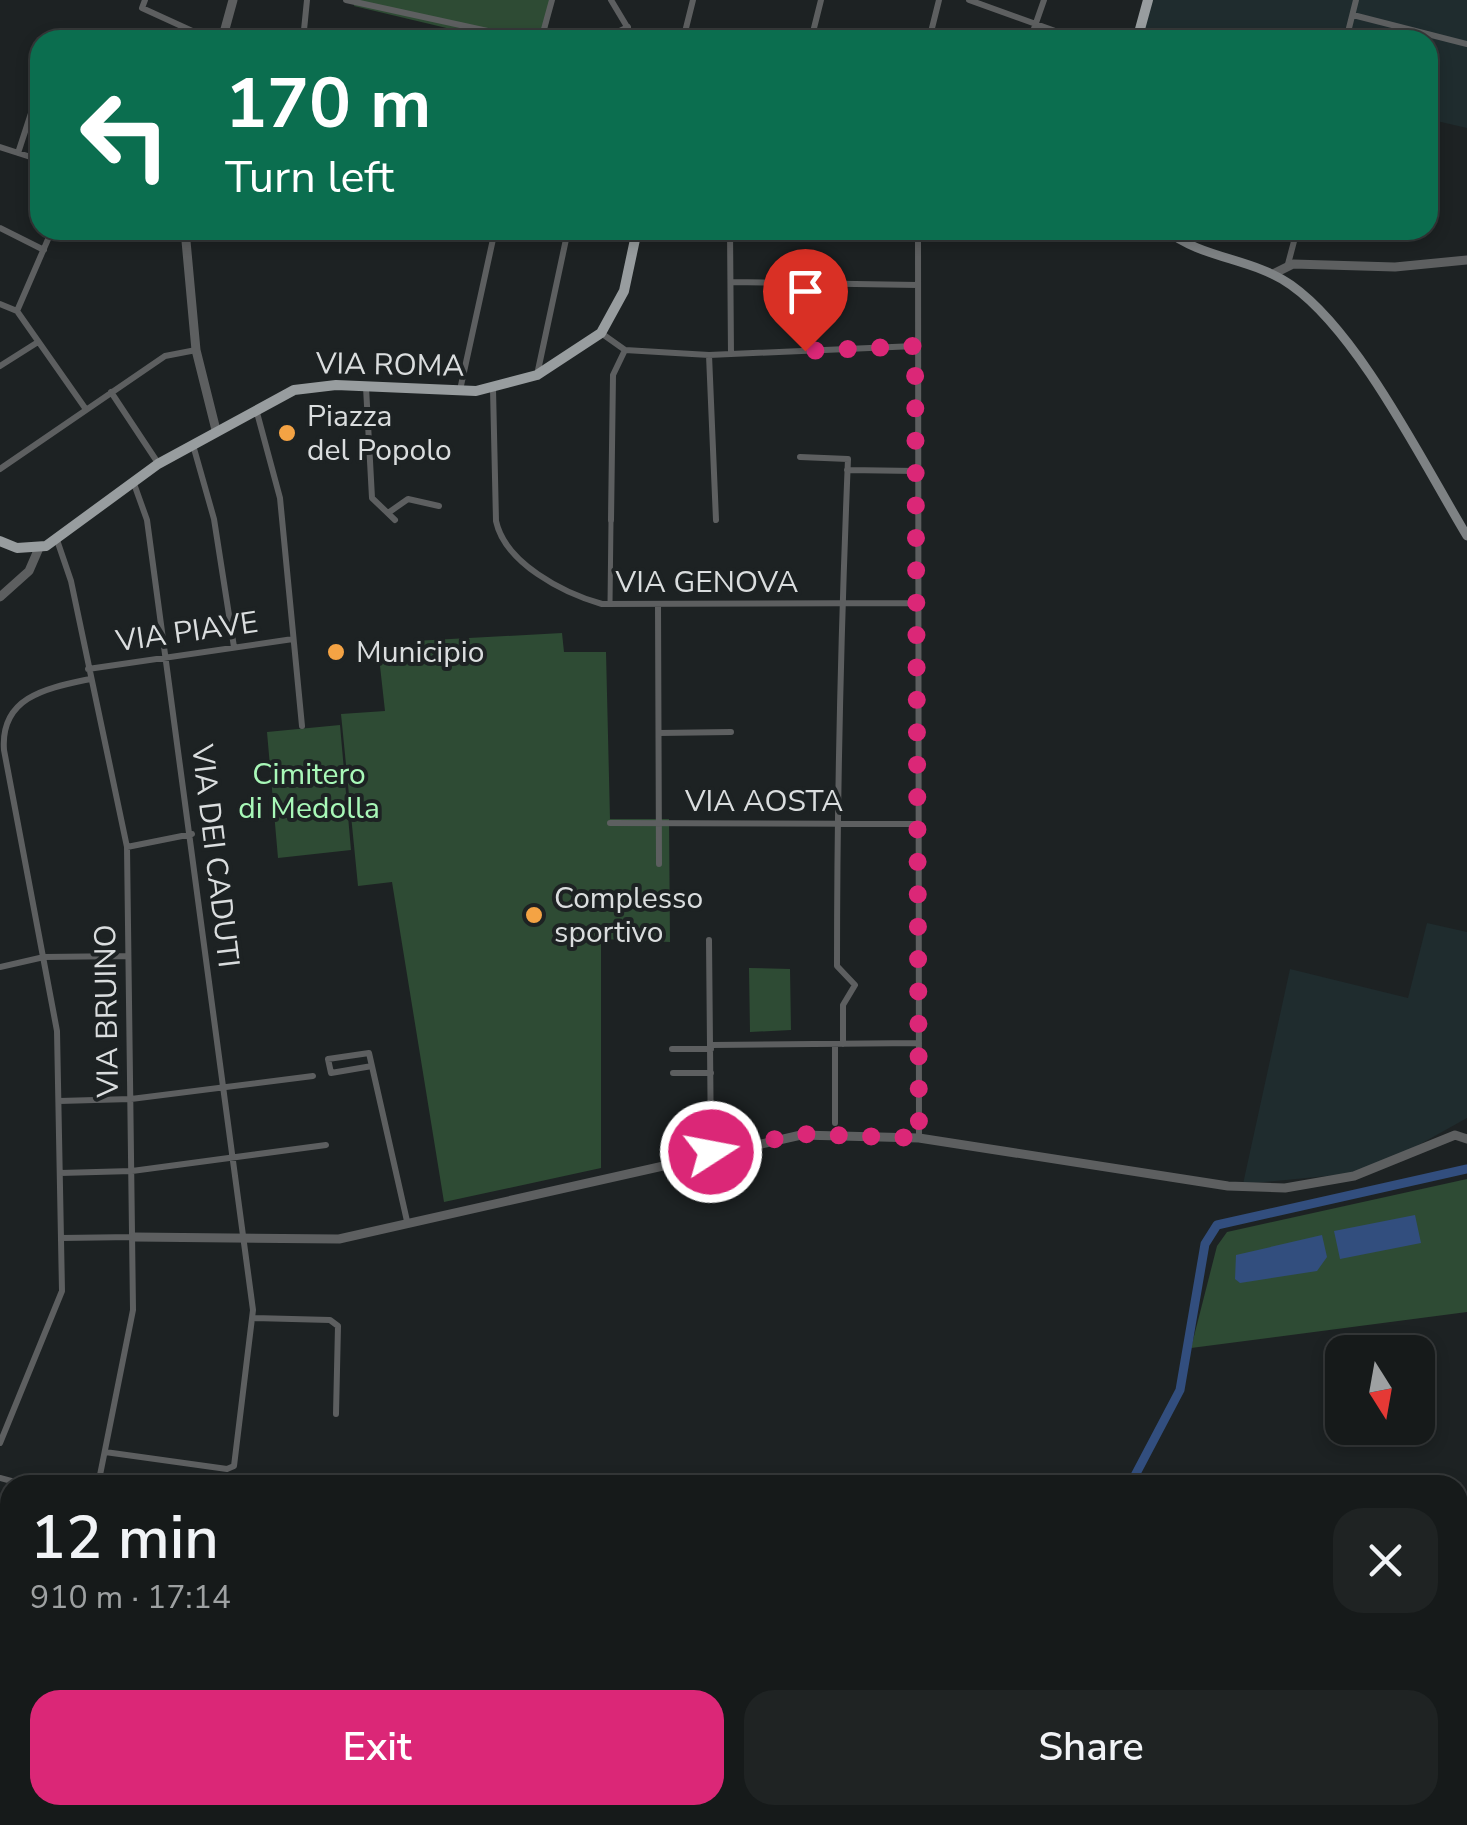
<!DOCTYPE html>
<html lang="en">
<head>
<meta charset="utf-8">
<style>
  body { margin:0; font-family:"Nunito Sans",sans-serif; background:#1f2323; color:#f1f3f6; height:100vh; display:flex; flex-direction:column; font-size:38px; white-space:nowrap }
  * { box-sizing:border-box; margin:0 }
  p { font-size:32px; color:#9ea1a2 }
  .icon { flex:none; width:55px; height:55px; fill:none; stroke:currentColor; stroke-width:2; stroke-linecap:round; stroke-linejoin:round }
  .map { position:relative; flex:1; overflow:hidden }
  .side { position:absolute; left:0px; top:1475px; width:1468px; height:350px; display:flex; flex-direction:column; background:#161a1a; border-radius:30px 30px 0 0; box-shadow:0 5px 15px #0003,0 0 0 2px #353839 }
  .side>* { flex:none }
  .hud { position:absolute; left:30px; top:30px; width:1408px; height:210px; border-radius:30px; box-shadow:0 5px 15px #0003,0 0 0 2px #353839; background:#0b6e4f; color:#fff; overflow:hidden }
  .needle { width:65px; rotate:169deg }
  .fabs { position:absolute; left:1325px; top:1335px; display:grid; gap:20px }
  .fabs a { display:grid; place-items:center; width:110px; height:110px; border-radius:20px; background:#161a1a; box-shadow:0 5px 15px #0003,0 0 0 2px #353839; font-size:50px }
  .pin { position:absolute; display:grid; place-items:center; width:85px; height:85px; color:#fff; margin:-102px -42px; border-radius:50% 50% 50% 0; rotate:-45deg; box-shadow:0 0 10px #0007 }
  .pin .icon { rotate:45deg }
  .me { position:absolute; width:110px; margin:-55px; rotate:79deg; stroke-linejoin:round; filter:drop-shadow(0 0 8px #0008) }
  .turn { display:flex; align-items:center; gap:35px; height:210px; padding:0 30px; font-size:45px }
  .turn .icon { width:130px; height:130px; stroke-width:2.5 }
  .turn b { display:block; font-size:70px; line-height:85px }
  .round { display:grid; place-items:center; flex:none; width:105px; height:105px; border-radius:30px; background:#1f2323 }
  .summary { display:flex; align-items:center; justify-content:space-between; height:170px; padding:0 30px }
  h1 { font-size:60px; font-weight:600; line-height:75px }
  .action { display:flex; gap:20px; margin-top:auto; padding:20px 30px }
  .action a { flex:1; height:115px; border-radius:30px; background:#db2777; color:#fff; font-size:40px; font-weight:600; line-height:115px; text-align:center }
  .action a+a { background:#1f2323; color:#f1f3f6 }
  .map>svg:first-child { display:block }
  .built { fill:#1f2c2e }
  .green { fill:#2e4b34 }
  .water { fill:#324e7e }
  .lines { fill:none; stroke-linecap:round; stroke-linejoin:round }
  .canal { stroke:#324e7e; stroke-width:9 }
  .pedestrian { stroke:#5d5f60; stroke-width:5 }
  .minor { stroke:#5d5f60; stroke-width:6 }
  .tertiary { stroke:#5d5f60; stroke-width:9 }
  .secondary { stroke:#7e8284; stroke-width:9 }
  .primary { stroke:#989d9f; stroke-width:10 }
  .route { stroke:#db2777; stroke-width:18; stroke-dasharray:0 32.4 }
  .poi-dot { fill:#f4a344; stroke:#1d2223; stroke-width:4 }
  .labels { text-anchor:middle; dominant-baseline:central; stroke-width:8; stroke-linejoin:round; paint-order:stroke }
  .street-label { font-size:30px; fill:#daddde; stroke:#1d2223 }
  .poi-label { font-size:30px; fill:#daddde; stroke:#1d2223; text-anchor:start }
  .park-label { font-size:30px; fill:#a8f8b8; stroke:#1d2223 }
</style>
</head>
<body>
<div class="map">
<svg width="1467" height="1825" viewBox="0 0 1467 1825">
  <rect width="100%" height="100%" fill="#1d2223"/>
  <path class="built" d="M1147 0H1467V128L1428 119V40H1139Z
    M1427 923 1467 932V1118L1406 1152 1348 1174 1243 1184 1290 969 1408 998Z"/>
  <path class="green" d="M355 0H553L545 40H497L354 6Z
    M562 633 564 652H606L610 819H669L670 942 601 939V1168L444 1202 392 882 358 886 341 714 385 711 378 648 414 646V641Z
    M340 725 351 850 278 858 267 732Z
    M749 968 790 969 791 1030 750 1032Z
    M1467 1179V1312L1191 1348 1217 1246 1227 1232Z"/>
  <path class="water" d="M1415 1215 1421 1243 1340 1259 1334 1231Z
    M1322 1235 1327 1257 1317 1271 1240 1283 1235 1279 1236 1255Z"/>
  <g class="lines">
    <path class="canal" d="M1130 1485 1180 1390 1205 1244 1217 1225 1467 1169
      M944 1825 947 1815"/>
    <path class="pedestrian" d="M610 604 611 520"/>
    <path class="minor" d="M145 0 142 8 212 40
      M346 0 529 40
      M611 0 635 40
      M969 0 1072 37
      M1353 15 1467 44
      M303 40 307 0
      M541 40 552 0
      M601 40 628 27
      M683 40 693 0
      M811 40 821 0
      M929 40 939 0
      M1030 40 1044 0
      M1346 40 1356 0
      M0 147 40 160
      M18 153 39 89
      M0 228 44 250
      M468 230 493 236
      M730 230 731 354
      M918 230 919 1138
      M1288 264 1297 230
      M731 282 918 285
      M0 304 17 311 85 408
      M17 311 52 230
      M601 333 625 350 709 355 915 346
      M709 355 716 520
      M0 366 38 342
      M537 375 568 230
      M366 387 372 498 395 520
      M493 389 496 521C505 563 563 593 602 604L916 603
      M460 390 495 230
      M111 392 158 463
      M256 409 280 498 302 726
      M193 445 214 519 234 647
      M800 457 848 459C841 628 837 796 837 966L855 985 843 1005V1044
      M0 469 165 356 196 350
      M847 470 916 471
      M388 513 408 499 439 506
      M611 520 613 375 625 350
      M57 540 71 581 127 847 133 1310 98 1485
      M658 605 659 864
      M88 669 293 639
      M659 733 731 732
      M610 823 917 824
      M127 847 192 834
      M709 940 711 1152
      M0 967 44 957 128 956
      M835 1044V1123
      M711 1045 919 1043
      M672 1049H711
      M372 1066 331 1073 328 1059 369 1053 407 1221
      M673 1073H711
      M59 1101 131 1099 313 1076
      M60 1173 132 1171 326 1145
      M61 1238 134 1237
      M252 1318 330 1320 338 1326 336 1414
      M0 1443 62 1291 57 1031 4 750C0 696 48 688 90 679
      M105 1452 227 1469 234 1466 253 1310 147 520 133 481
      M0 1478 26 1485
      M64 1825 66 1815"/>
    <path class="tertiary" d="M222 40 233 0
      M185 230 196 350 216 430
      M1273 274 1293 264 1395 267 1467 260
      M0 597 29 571 39 548
      M134 1237 339 1239 801 1135 919 1138 1228 1186 1285 1188 1354 1176 1455 1135 1467 1139"/>
    <path class="secondary" d="M1166 230C1202 259 1253 258 1291 285 1359 333 1423 463 1467 536"/>
    <path class="primary" d="M1137 40 1148 0
      M0 541 17 548 46 546 158 464 294 390 336 385 476 391 537 375 601 333 624 291 637 230"/>
  </g>
  <g class="lines">
    <path class="route" d="M711 1152 800 1134 919 1138 915 346 805 351"/>
  </g>
  <g class="poi-dot">
    <circle cx="287" cy="433" r="10"/>
    <circle cx="336" cy="652" r="10"/>
    <circle cx="534" cy="915" r="10"/>
  </g>
  <g class="labels">
    <g class="street-label">
      <text transform="translate(390 365) rotate(1)">VIA ROMA</text>
      <text x="707" y="582">VIA GENOVA</text>
      <text transform="translate(187 632) rotate(-8)">VIA PIAVE</text>
      <text x="764" y="801">VIA AOSTA</text>
      <text transform="translate(215 856) rotate(83)">VIA DEI CADUTI</text>
      <text transform="translate(107 1011) rotate(-91)">VIA BRUINO</text>
    </g>
    <g class="poi-label">
      <text x="307" y="416">Piazza<tspan x="307" dy="34">del Popolo</tspan></text>
      <text x="356" y="652">Municipio</text>
      <text x="554" y="898">Complesso<tspan x="554" dy="34">sportivo</tspan></text>
    </g>
    <g class="park-label">
      <text x="309" y="774">Cimitero<tspan x="309" dy="34">di Medolla</tspan></text>
    </g>
  </g>
</svg>
<div class="fabs">
<a><svg class="needle" viewBox="-14 -14 28 28"><path d="M0-13l5 13h-10z" fill="#e53935"/><path d="M0 13l5-13h-10z" fill="#9ea1a2"/></svg></a>
</div>
<div class="pin" style="left:805px;top:351px;background:#d93025"><svg class="icon" aria-label="arrive" viewBox="0 0 24 24"><path d="M6 21V4h12l-3 4 3 4H6"/></svg></div>
<svg class="me" style="left:711px;top:1152px" viewBox="-20 -20 40 40"><circle r="17" fill="#db2777" stroke="#fff" stroke-width="3"/><path d="M0-11L8 9 0 5-8 9z" fill="#fff"/></svg>
<div class="hud">
<div class="turn"><svg class="icon" aria-label="left" viewBox="0 0 24 24"><path d="M17 20v-9H6M10 6l-5 5 5 5"/></svg><div><b>170 m</b>Turn left</div></div>
</div>
<section class="side">
<div class="summary"><div><h1>12 min</h1><p>910 m · 17:14</p></div><a class="round"><svg class="icon" aria-label="close" viewBox="0 0 24 24"><path d="M6 6l12 12M18 6L6 18"/></svg></a></div>
<div class="action"><a>Exit</a><a>Share</a></div>
</section>
</div>
</body>
</html>
